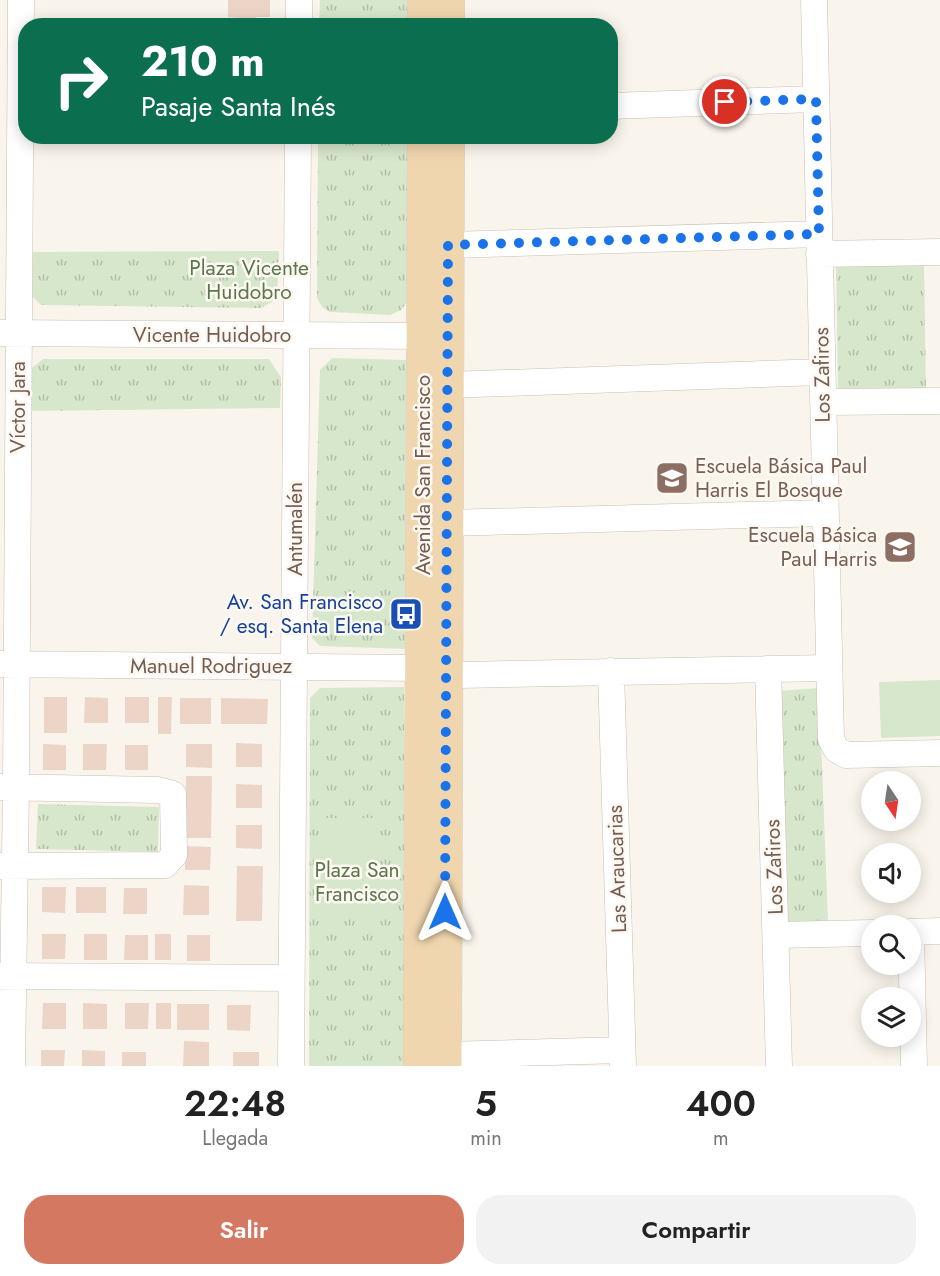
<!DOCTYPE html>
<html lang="es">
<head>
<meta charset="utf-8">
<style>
  body { margin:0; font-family:Jost,sans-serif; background:#f2f2f2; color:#222; height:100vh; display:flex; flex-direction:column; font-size:22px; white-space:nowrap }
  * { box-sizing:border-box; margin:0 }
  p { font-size:20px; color:#767676 }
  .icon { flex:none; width:33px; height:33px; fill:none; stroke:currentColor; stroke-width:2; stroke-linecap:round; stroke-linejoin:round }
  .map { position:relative; height:1066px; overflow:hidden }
  .panel { display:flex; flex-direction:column; background:#fff; flex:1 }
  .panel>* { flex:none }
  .banner { position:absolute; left:18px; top:18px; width:600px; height:126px; border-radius:24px; box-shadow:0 3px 15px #0003; background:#0b6e4f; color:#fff; overflow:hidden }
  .needle { width:39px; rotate:167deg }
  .controls { position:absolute; left:861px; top:771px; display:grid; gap:12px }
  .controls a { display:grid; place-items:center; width:60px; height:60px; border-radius:50%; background:#fff; box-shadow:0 3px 15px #0003; font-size:30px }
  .pin { position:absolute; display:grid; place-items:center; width:51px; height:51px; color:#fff; margin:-26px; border:3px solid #fff; border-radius:50%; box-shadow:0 2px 6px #0007 }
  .me { position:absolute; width:66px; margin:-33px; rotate:0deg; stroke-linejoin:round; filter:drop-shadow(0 0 4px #0008) }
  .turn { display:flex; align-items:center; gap:21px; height:126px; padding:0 24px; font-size:27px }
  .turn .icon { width:78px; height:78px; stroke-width:2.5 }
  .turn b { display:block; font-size:42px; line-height:51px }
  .eta { display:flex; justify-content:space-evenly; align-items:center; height:102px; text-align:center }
  .eta b { font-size:36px; font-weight:600; line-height:42px }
  .cta { display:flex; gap:12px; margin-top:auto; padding:12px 24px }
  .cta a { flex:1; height:69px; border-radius:24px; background:#d47862; color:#fff; font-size:24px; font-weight:600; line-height:69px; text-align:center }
  .cta a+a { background:#f2f2f2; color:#222 }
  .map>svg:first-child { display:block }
  .park { fill:url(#park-tufts) }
  .pitch { fill:#d7e7cc }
  .building { fill:#ecd5c7 }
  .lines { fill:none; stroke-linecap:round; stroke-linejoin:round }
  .minor-casing { stroke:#ccbdb3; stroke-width:27 }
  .major-casing { stroke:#d8d2cf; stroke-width:34 }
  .minor { stroke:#fff; stroke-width:26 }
  .major { stroke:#f0d6ae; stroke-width:33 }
  .route { stroke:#1a73e8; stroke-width:10; stroke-dasharray:0 18 }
  .labels { text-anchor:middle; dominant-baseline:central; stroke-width:5; stroke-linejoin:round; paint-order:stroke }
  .park-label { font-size:21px; fill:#59774b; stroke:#fdf9f2 }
  .street-label { font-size:21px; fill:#735d52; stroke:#fdf9f2 }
  .education-label { font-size:21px; fill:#785e54; stroke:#fdf9f2; text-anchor:start }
  .transit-label { font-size:21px; fill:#164399; stroke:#fdf9f2; text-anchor:end }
</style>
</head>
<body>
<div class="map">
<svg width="940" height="1066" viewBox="0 0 940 1066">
  <defs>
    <pattern id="park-tufts" width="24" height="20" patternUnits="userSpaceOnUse" patternTransform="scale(1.5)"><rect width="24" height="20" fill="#d7e7cc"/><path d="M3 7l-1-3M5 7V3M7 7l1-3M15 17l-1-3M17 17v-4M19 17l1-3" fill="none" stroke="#b3bea8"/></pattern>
  </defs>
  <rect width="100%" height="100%" fill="#faf5ec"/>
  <path class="park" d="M320 0H407V25H319Z
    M318 137H407V302L401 310 390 315 330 312 322 307 317 298Z
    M279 251 277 299 261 308 41 305 30 294 31 252Z
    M924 263 926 390 838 391 836 265Z
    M332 358 406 360V649L320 646 312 638 320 370Z
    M43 359H269L281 377 280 408 28 411V371Z
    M404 687 406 1066H309L310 698 320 688Z
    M819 688 828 921 783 922 777 691Z
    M38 804 159 807 158 852 36 849Z"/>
  <path class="pitch" d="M940 680V736L881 738 879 682Z
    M322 818H378L377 918H321Z"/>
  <path class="building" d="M228 0H270V17H256V26H241V18L228 17Z
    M44 697H67V733H44Z
    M85 697 108 698V723H84Z
    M125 697H149V723H125Z
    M158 697H172L171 734H158Z
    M180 698H211V724H180Z
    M221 698 268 699 267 724H221Z
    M236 743 262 744V767H236Z
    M43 744 66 745V770H43Z
    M83 744H107L106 770H83Z
    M186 744H212V768L186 767Z
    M125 745H148V770H125Z
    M186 776H212L211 838H185Z
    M236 784 262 785V808H236Z
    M236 825H262V849L236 848Z
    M185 846 211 847 210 870H185Z
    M237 866H263L262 921H236Z
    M184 885 209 886V915H183Z
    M42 887H66L65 913 42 912Z
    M76 887H106V913H76Z
    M124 888H147V914H123Z
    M42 934H66L65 959H42Z
    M84 934H107V960H84Z
    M155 934H171V960H155Z
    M125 935H148V960H124Z
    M187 935H210V961H187Z
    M43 1003H66V1029H42Z
    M83 1003 107 1004V1029H83Z
    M125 1003H149L148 1029H125Z
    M156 1003H171V1029H156Z
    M177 1004H209V1030H177Z
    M227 1005H251L250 1031 227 1030Z
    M184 1041 209 1042V1066H183Z
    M41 1050H65L64 1066H41Z
    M82 1050 105 1051V1066H82Z
    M122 1052H146V1066H122Z
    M233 1052H259V1066H233Z"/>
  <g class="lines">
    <defs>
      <path id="minor" d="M814 0 831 739 836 749 846 755 940 753
        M299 26V0
        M610 106 816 99
        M448 245 819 234
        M819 254 940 252
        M0 333 423 336
        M448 385 822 372
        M823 402 940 401
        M447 523 825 513
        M0 664 422 668
        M768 669 779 1066
        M611 671 623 1066
        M446 674 460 675 828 668
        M0 787 158 790 173 794 174 855 165 865 0 866
        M910 932 940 931
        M911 932 914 1066
        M776 935 872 933
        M0 976 291 978
        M445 1055 622 1050
        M12 1066 16 787 21 0
        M291 1066 298 136"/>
      <path id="major" d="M424 26V0
        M448 26V0
        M420 1066 424 136
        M445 1066 448 136"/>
    </defs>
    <use href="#minor" class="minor-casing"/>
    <use href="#major" class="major-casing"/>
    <use href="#minor" class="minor"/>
    <use href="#major" class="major"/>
  </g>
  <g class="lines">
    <path class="route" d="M445 912 448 245 819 234 816 99 725 102"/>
  </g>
  <defs>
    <symbol id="school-square" viewBox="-11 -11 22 22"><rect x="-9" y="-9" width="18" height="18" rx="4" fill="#8d6e63" stroke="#fdf9f2"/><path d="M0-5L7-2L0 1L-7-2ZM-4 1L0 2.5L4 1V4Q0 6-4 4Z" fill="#fff"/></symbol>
    <symbol id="bus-square" viewBox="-11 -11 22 22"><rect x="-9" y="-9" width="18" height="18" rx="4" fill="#1a4fb4" stroke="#fdf9f2"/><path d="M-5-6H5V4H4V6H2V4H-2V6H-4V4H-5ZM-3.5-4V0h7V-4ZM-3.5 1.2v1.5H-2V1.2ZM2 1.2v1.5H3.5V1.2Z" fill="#fff"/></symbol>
  </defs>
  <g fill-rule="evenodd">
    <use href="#school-square" x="653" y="459" width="38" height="38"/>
    <use href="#school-square" x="881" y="528" width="38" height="38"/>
    <use href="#bus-square" x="387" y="595" width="38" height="38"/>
  </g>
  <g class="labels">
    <g class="park-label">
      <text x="249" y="268">Plaza Vicente<tspan x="249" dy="24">Huidobro</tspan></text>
      <text x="357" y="870">Plaza San<tspan x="357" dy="24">Francisco</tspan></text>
    </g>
    <g class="street-label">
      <text x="212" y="335">Vicente Huidobro</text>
      <text transform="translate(822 375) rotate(-91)">Los Zafiros</text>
      <text transform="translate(18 407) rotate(-90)">Víctor Jara</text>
      <text transform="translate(423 475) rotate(-90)">Avenida San Francisco</text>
      <text transform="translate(295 529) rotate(-90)">Antumalén</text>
      <text x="211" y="666">Manuel Rodriguez</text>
      <text transform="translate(774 867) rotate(-92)">Los Zafiros</text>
      <text transform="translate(617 869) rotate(-92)">Las Araucarias</text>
    </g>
    <g class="education-label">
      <text x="695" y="466">Escuela Básica Paul<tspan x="695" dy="24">Harris El Bosque</tspan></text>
      <text x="877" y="535" text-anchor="end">Escuela Básica<tspan x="877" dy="24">Paul Harris</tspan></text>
    </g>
    <g class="transit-label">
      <text x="383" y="602">Av. San Francisco<tspan x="383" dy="24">/ esq. Santa Elena</tspan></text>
    </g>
  </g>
</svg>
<div class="controls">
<a><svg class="needle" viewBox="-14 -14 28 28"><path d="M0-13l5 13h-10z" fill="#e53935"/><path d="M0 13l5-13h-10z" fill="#767676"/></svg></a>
<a><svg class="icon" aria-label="sound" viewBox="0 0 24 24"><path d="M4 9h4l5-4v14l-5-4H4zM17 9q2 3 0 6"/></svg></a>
<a><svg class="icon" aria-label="search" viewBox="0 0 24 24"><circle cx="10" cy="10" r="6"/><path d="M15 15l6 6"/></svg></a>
<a><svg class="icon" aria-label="layers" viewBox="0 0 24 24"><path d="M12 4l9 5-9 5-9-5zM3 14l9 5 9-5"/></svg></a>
</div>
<div class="pin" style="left:725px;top:102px;background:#d93025"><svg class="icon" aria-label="arrive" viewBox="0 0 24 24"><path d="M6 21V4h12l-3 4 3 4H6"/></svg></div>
<svg class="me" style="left:445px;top:912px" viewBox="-20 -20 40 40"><path d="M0-17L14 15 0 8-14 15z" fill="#1a73e8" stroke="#fff" stroke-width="4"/></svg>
<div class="banner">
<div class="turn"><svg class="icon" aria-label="right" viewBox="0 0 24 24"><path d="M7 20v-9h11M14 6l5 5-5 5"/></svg><div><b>210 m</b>Pasaje Santa Inés</div></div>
</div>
</div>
<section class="panel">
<div class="eta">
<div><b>22:48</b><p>Llegada</p></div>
<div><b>5</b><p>min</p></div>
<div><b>400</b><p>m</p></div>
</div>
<div class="cta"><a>Salir</a><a>Compartir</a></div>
</section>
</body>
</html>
